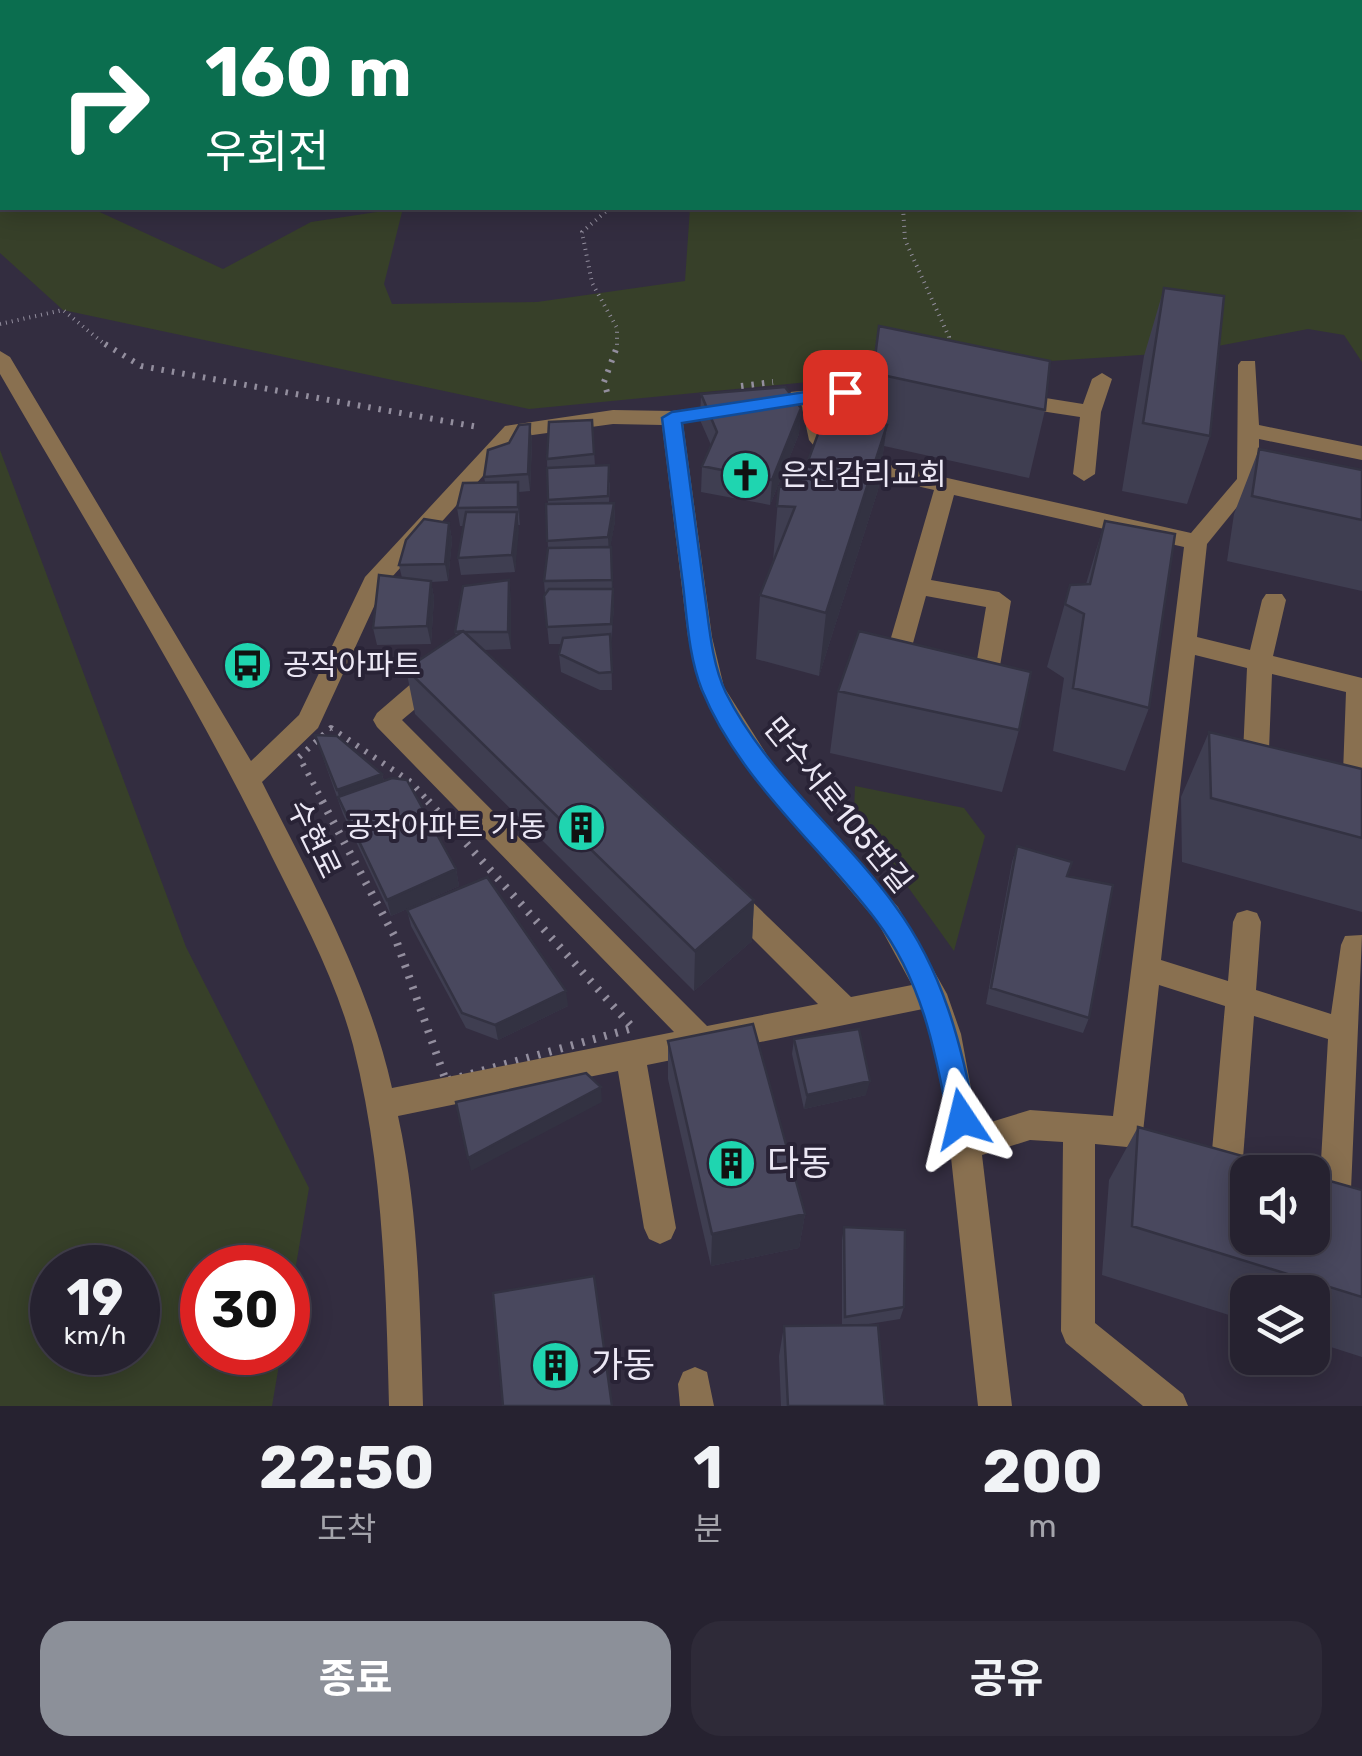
<!DOCTYPE html>
<html lang="ko">
<head>
<meta charset="utf-8">
<style>
  body { margin:0; font-family:Rubik,"Noto Sans KR",sans-serif; background:#2e2a38; color:#f1f3f6; height:100vh; display:flex; flex-direction:column; font-size:38px; white-space:nowrap }
  * { box-sizing:border-box; margin:0 }
  p { font-size:32px; color:#a4a4ab }
  .icon { flex:none; width:55px; height:55px; fill:none; stroke:currentColor; stroke-width:2; stroke-linecap:round; stroke-linejoin:round }
  .map { position:relative; height:1406px; overflow:hidden }
  .sheet { display:flex; flex-direction:column; background:#262230; flex:1 }
  .sheet>* { flex:none }
  .banner { position:absolute; left:0px; top:0px; width:1362px; height:210px; box-shadow:0 5px 25px #0003,0 0 0 2px #423f4c; background:#0b6e4f; color:#fff; overflow:hidden }
  .buttons { position:absolute; left:1230px; top:1155px; display:grid; gap:20px }
  .buttons a { display:grid; place-items:center; width:100px; height:100px; border-radius:20px; background:#262230; box-shadow:0 5px 25px #0003,0 0 0 2px #423f4c; font-size:50px }
  .speed { position:absolute; left:30px; top:1245px; display:flex; gap:20px; font-size:50px; font-weight:700; text-align:center }
  .speed>* { display:grid; place-content:center; width:130px; height:130px; border-radius:50%; background:#262230; box-shadow:0 5px 25px #0003,0 0 0 2px #423f4c; line-height:1 }
  .speed small { font-size:25px; font-weight:400 }
  .speed .limit { border:15px solid #d22; background:#fff; color:#111 }
  .pin { position:absolute; display:grid; place-items:center; width:85px; height:85px; color:#fff; margin:-42px; border-radius:20px; box-shadow:0 5px 15px #0006 }
  .me { position:absolute; width:110px; margin:-55px; rotate:350deg; stroke-linejoin:round; filter:drop-shadow(0 0 8px #0008) }
  .turn { display:flex; align-items:center; gap:35px; height:210px; padding:0 40px; font-size:45px }
  .turn .icon { width:130px; height:130px; stroke-width:2.5 }
  .turn b { display:block; font-size:70px; line-height:85px }
  .eta { display:flex; justify-content:space-evenly; align-items:center; height:170px; text-align:center }
  .eta b { font-size:60px; font-weight:700; line-height:70px }
  .cta { display:flex; gap:20px; margin-top:auto; padding:20px 40px }
  .cta a { flex:1; height:115px; border-radius:30px; background:#8c9099; color:#fff; font-size:40px; font-weight:700; line-height:115px; text-align:center }
  .cta a+a { background:#2e2a38; color:#f1f3f6 }
  .map>svg:first-child { display:block }
  .green { fill:#374029; fill-rule:evenodd }
  .lines { fill:none; stroke-linecap:round; stroke-linejoin:round }
  .path-far2 { stroke:#938e9e; stroke-width:4; stroke-dasharray:1 5; stroke-linecap:butt }
  .path-far1 { stroke:#938e9e; stroke-width:6; stroke-dasharray:2.5 8; stroke-linecap:butt }
  .path { stroke:#938e9e; stroke-width:8; stroke-dasharray:2.5 9; stroke-linecap:butt }
  .minor { fill:#897050; fill-rule:evenodd }
  .wall { fill:#3f3e51 }
  .shaded-wall { fill:#333242 }
  .building { fill:#49485e; stroke:#333242; stroke-width:2.5 }
  .route { fill:#1a73e8; stroke:#114b97; stroke-width:2.5 }
  .labels { text-anchor:middle; dominant-baseline:central; stroke-width:8; stroke-linejoin:round; paint-order:stroke }
  .poi-label { font-size:30px; fill:#ece8f5; stroke:#292336; text-anchor:start }
  .street-label { font-size:30px; fill:#ece8f5; stroke:#292336 }
  .near-poi-label { font-size:35px; fill:#ece8f5; stroke:#292336; text-anchor:start }
</style>
</head>
<body>
<div class="map">
<svg width="1362" height="1406" viewBox="0 0 1362 1406">
  <rect width="100%" height="100%" fill="#332d40"/>
  <path class="green" d="M0 0H91L2 2V208H91L223 269 311 222 403 208 384 284 392 304 537 302 685 281 690 208H1360L1362 72V362L1344 335 1308 329 1186 352 974 366 529 409 63 310 0 253Z
    M0 450 186 947 309 1188 288 1313V1268H202V1352L281 1353 272 1406H0ZM52 1268H138V1352H52Z
    M855 786 964 808 985 836 954 951 854 812Z"/>
  <g class="lines">
    <path class="path-far2" d="M1145 0 1151 2
      M764 2 768 0
      M610 208 582 232 592 283 617 328V347
      M903 208 905 240 949 337 948 347
      M0 324 63 310 108 347"/>
    <path class="path-far1" d="M105 344 141 366 478 427
      M948 349V344
      M741 386 773 382
      M607 392 604 382 618 344
      M324 803 299 757 331 728 411 782 430 803"/>
    <path class="path" d="M322 801 395 937 446 1081 633 1028 428 801"/>
    <path class="minor" d="M0 351 10 357 251 761 299 715 365 577 505 426 613 410 672 411 740 403 743 408 740 413 683 423 712 637 724 687 774 766 898 907 947 994 961 1034 978 1126 1030 1110 1113 1116 1184 547 954 495 931 580 999 592 1011 601 995 695 992 702H974L971 695 986 607 926 596 905 672 902 679H884L881 672 934 490 831 466 809 440 801 403 790 402 787 397 790 392 908 381 911 386 901 392 822 401 830 438 846 455 1191 533 1237 479 1238 365 1241 361H1255L1259 425 1362 446V460L1259 439V480L1207 544 1197 637 1250 650 1262 600 1266 594H1282L1286 600 1273 656 1362 678V809H1346L1342 801 1346 692 1272 674 1268 775 1264 782 1255 785 1246 782 1242 775 1247 668 1195 655 1161 960 1228 981 1233 922 1237 913 1247 910 1257 913 1261 922 1256 990 1331 1014 1341 945 1345 936 1362 935 1350 1213 1345 1224 1334 1229 1323 1224 1318 1213 1328 1039 1254 1016 1241 1184 1236 1195 1225 1199 1214 1195 1209 1184 1225 1006 1159 985 1143 1132 1138 1142 1127 1147 1095 1144V1323L1183 1394 1188 1406H1143L1066 1343 1061 1331 1063 1142 1030 1140 982 1155 1012 1406H978L944 1093 923 1009 647 1065 676 1228 671 1239 660 1244 649 1239 644 1228 618 1071 398 1116C419 1211 420 1309 423 1406H389C386 1285 383 1163 353 1045 336 980 302 917 272 857 191 691 92 534 0 374ZM613 424 662 425 688 637 700 688 756 780 878 923 912 985 851 997 738 888 728 884 718 888 714 896 718 904 818 1004 707 1026 402 720 445 684 448 677 445 670H427L377 713 373 720 377 727 674 1032 392 1088C368 980 312 881 262 782L318 728 383 587 518 437Z
      M1102 373 1112 379 1101 412 1095 474 1084 481 1073 474 1080 417 1015 407 1005 400 1015 393 1083 404 1092 379Z
      M695 1367 707 1372 714 1406H680L678 1384 683 1372Z"/>
  </g>
  <path class="wall" d="M1164 288 1210 436 1187 504 1122 491 1144 356Z
    M879 326 1045 410 1029 478 884 446 878 490 819 676 756 659 760 595 773 561 779 487 799 485 867 420Z
    M701 394 801 408 799 434 770 505 701 492 702 466 711 445 700 420Z
    M592 420 595 466 610 483 609 503H614L615 521 610 547 614 606 611 642 612 690H600L561 672 559 654 562 644H549L544 596 545 594 544 581 548 548 546 504H548L547 459Z
    M530 424 532 442 530 491 519 492 520 525H518L515 572 461 575 458 558 464 526H460L457 508 485 482 484 477 509 443Z
    M1259 449 1362 470V591L1227 561 1234 514Z
    M1105 521 1149 708 1125 771 1053 751 1064 678 1047 667 1070 585 1086 584Z
    M449 523 452 540 448 581 431 582 434 598 431 644 377 645 373 628 402 578 399 565Z
    M511 598V649L484 650 754 900 752 941 694 991 415 714 406 669 456 636 455 632Z
    M838 691 1019 730 1002 792 830 753Z
    M1209 732 1362 769V912L1182 862 1181 797Z
    M315 735 382 774 384 781 456 869 459 886 391 916 343 814Z
    M1017 846 1067 876 1089 1018 1083 1033 986 1004 1012 862Z
    M407 910 568 1006 498 1040 466 1028 411 926Z
    M794 1039 866 1095 804 1109 792 1054Z
    M668 1041 805 1214 799 1248 711 1266 668 1079Z
    M1138 1127 1362 1190V1357L1312 1341V1292H1248V1321L1102 1275 1109 1180Z
    M844 1227 904 1307 900 1319 863 1325 885 1406H781L779 1356 784 1326H842V1240Z"/>
  <path class="shaded-wall" d="M801 408 799 434 770 505 772 480Z
    M530 424 532 442 530 491 528 474Z
    M887 425 878 490 819 676 826 613Z
    M518 482 520 500V525L518 507Z
    M614 503 615 521 609 555 608 537Z
    M517 512 519 530 515 572 512 555Z
    M449 523 452 540 448 581 445 564Z
    M611 547 614 606 612 642V595Z
    M509 580 511 598V649L508 632Z
    M431 581 434 598 431 644 427 626Z
    M382 774 386 791 342 806 337 790Z
    M456 869 459 886 391 916 387 900Z
    M754 900 752 941 694 991 695 951Z
    M566 991 568 1006 498 1040 495 1025Z
    M870 1081 866 1095 804 1109 807 1095Z
    M601 1087 602 1102 471 1171 468 1158Z
    M805 1214 799 1248 711 1266 712 1234Z"/>
  <path class="building" d="M1164 288 1224 296 1210 436 1143 423Z
    M879 326 1050 361 1045 410 873 373Z
    M785 387 801 408 772 480 702 466 717 432 701 394Z
    M827 410 887 425 826 613 760 595 795 507 777 506 779 487 799 485Z
    M592 420 594 454 547 459 549 422Z
    M530 424 528 474 484 477 488 450 509 443 519 425Z
    M1259 449 1362 470V520L1252 496Z
    M609 465 608 496 548 500 547 468Z
    M518 482V507L457 508 463 483Z
    M614 503 608 537 547 541 546 504Z
    M466 512H517L512 555 458 558Z
    M424 519 449 523 445 564 399 565 406 540Z
    M1105 521 1175 534 1149 708 1073 688 1084 614 1065 604 1070 585 1090 584Z
    M611 547 612 580 544 581 548 548Z
    M379 575 431 581 427 626 373 628Z
    M509 580 508 632H465L463 631 455 632 463 586Z
    M549 589H613L611 624 547 627 544 596Z
    M463 631 754 900 695 951 406 669Z
    M859 631 1031 672 1019 730 838 691Z
    M610 634 612 672 599 673 559 654 563 638Z
    M1209 732 1362 769V838L1211 798Z
    M315 735 337 736 382 774 337 790Z
    M392 778 407 780 456 869 387 900 338 797Z
    M1017 846 1072 862 1067 876 1113 885 1089 1018 991 988Z
    M487 877 566 991 495 1025 462 1013 407 910Z
    M753 1024 805 1214 712 1234 668 1041Z
    M859 1029 870 1081 807 1095 794 1039Z
    M586 1073 601 1087 468 1158 456 1102Z
    M1138 1127 1300 1172H1248V1238H1312V1176L1362 1190V1297L1132 1226Z
    M844 1227 905 1230 904 1307 845 1317Z
    M594 1276 612 1406H503L493 1293Z
    M878 1325 885 1406H788L784 1326Z"/>
  <path class="route" d="M845 386 854 392 852 396 682 423C689 478 697 533 704 589 709 622 711 662 726 693 768 776 843 833 896 907 943 971 961 1043 976 1119L972 1128 962 1132 952 1128 948 1119C935 1048 921 979 876 920 818 844 739 780 702 690 689 658 687 619 683 585 676 529 669 474 662 418L672 412Z"/>
  <defs>
    <symbol id="church-disc" viewBox="-11 -11 22 22"><circle r="9.5" fill="#1fd5b0" stroke="#292336"/><path d="M-1.2-6h2.4v3.5h3.3v2.4h-3.3V6h-2.4V-.1h-3.3v-2.4h3.3Z" fill="#111"/></symbol>
    <symbol id="bus-disc" viewBox="-11 -11 22 22"><circle r="9.5" fill="#1fd5b0" stroke="#292336"/><path d="M-5-6H5V4H4V6H2V4H-2V6H-4V4H-5ZM-3.5-4V0h7V-4ZM-3.5 1.2v1.5H-2V1.2ZM2 1.2v1.5H3.5V1.2Z" fill="#111"/></symbol>
    <symbol id="building-disc" viewBox="-11 -11 22 22"><circle r="9.5" fill="#1fd5b0" stroke="#292336"/><path d="M-4-6H4V6H1V3H-1V6H-4ZM-2.5-4.3h1.7v1.8h-1.7ZM.8-4.3h1.7v1.8H.8ZM-2.5-1h1.7V.8h-1.7ZM.8-1h1.7V.8H.8Z" fill="#111"/></symbol>
  </defs>
  <g fill-rule="evenodd">
    <use href="#church-disc" x="718" y="448" width="55" height="55"/>
    <use href="#bus-disc" x="220" y="638" width="55" height="55"/>
    <use href="#building-disc" x="554" y="800" width="55" height="55"/>
    <use href="#building-disc" x="704" y="1136" width="55" height="55"/>
    <use href="#building-disc" x="528" y="1338" width="55" height="55"/>
  </g>
  <g class="labels">
    <g class="poi-label">
      <text x="781" y="475">은진감리교회</text>
      <text x="283" y="665">공작아파트</text>
      <text x="546" y="827" text-anchor="end">공작아파트 가동</text>
    </g>
    <g class="street-label">
      <text transform="translate(838 805) rotate(51)">만수서로105번길</text>
      <text transform="translate(314 839) rotate(64)">수현로</text>
    </g>
    <g class="near-poi-label">
      <text x="767" y="1163">다동</text>
      <text x="591" y="1365">가동</text>
    </g>
  </g>
</svg>
<div class="buttons">
<a><svg class="icon" aria-label="sound" viewBox="0 0 24 24"><path d="M4 9h4l5-4v14l-5-4H4zM17 9q2 3 0 6"/></svg></a>
<a><svg class="icon" aria-label="layers" viewBox="0 0 24 24"><path d="M12 4l9 5-9 5-9-5zM3 14l9 5 9-5"/></svg></a>
</div>
<div class="speed"><div>19<small>km/h</small></div><div class="limit">30</div></div>
<div class="pin" style="left:845px;top:392px;background:#d93025"><svg class="icon" aria-label="arrive" viewBox="0 0 24 24"><path d="M6 21V4h12l-3 4 3 4H6"/></svg></div>
<svg class="me" style="left:962px;top:1119px" viewBox="-20 -20 40 40"><path d="M0-17L14 15 0 8-14 15z" fill="#1a73e8" stroke="#fff" stroke-width="4"/></svg>
<div class="banner">
<div class="turn"><svg class="icon" aria-label="right" viewBox="0 0 24 24"><path d="M7 20v-9h11M14 6l5 5-5 5"/></svg><div><b>160 m</b>우회전</div></div>
</div>
</div>
<section class="sheet">
<div class="eta">
<div><b>22:50</b><p>도착</p></div>
<div><b>1</b><p>분</p></div>
<div><b>200</b><p>m</p></div>
</div>
<div class="cta"><a>종료</a><a>공유</a></div>
</section>
</body>
</html>
